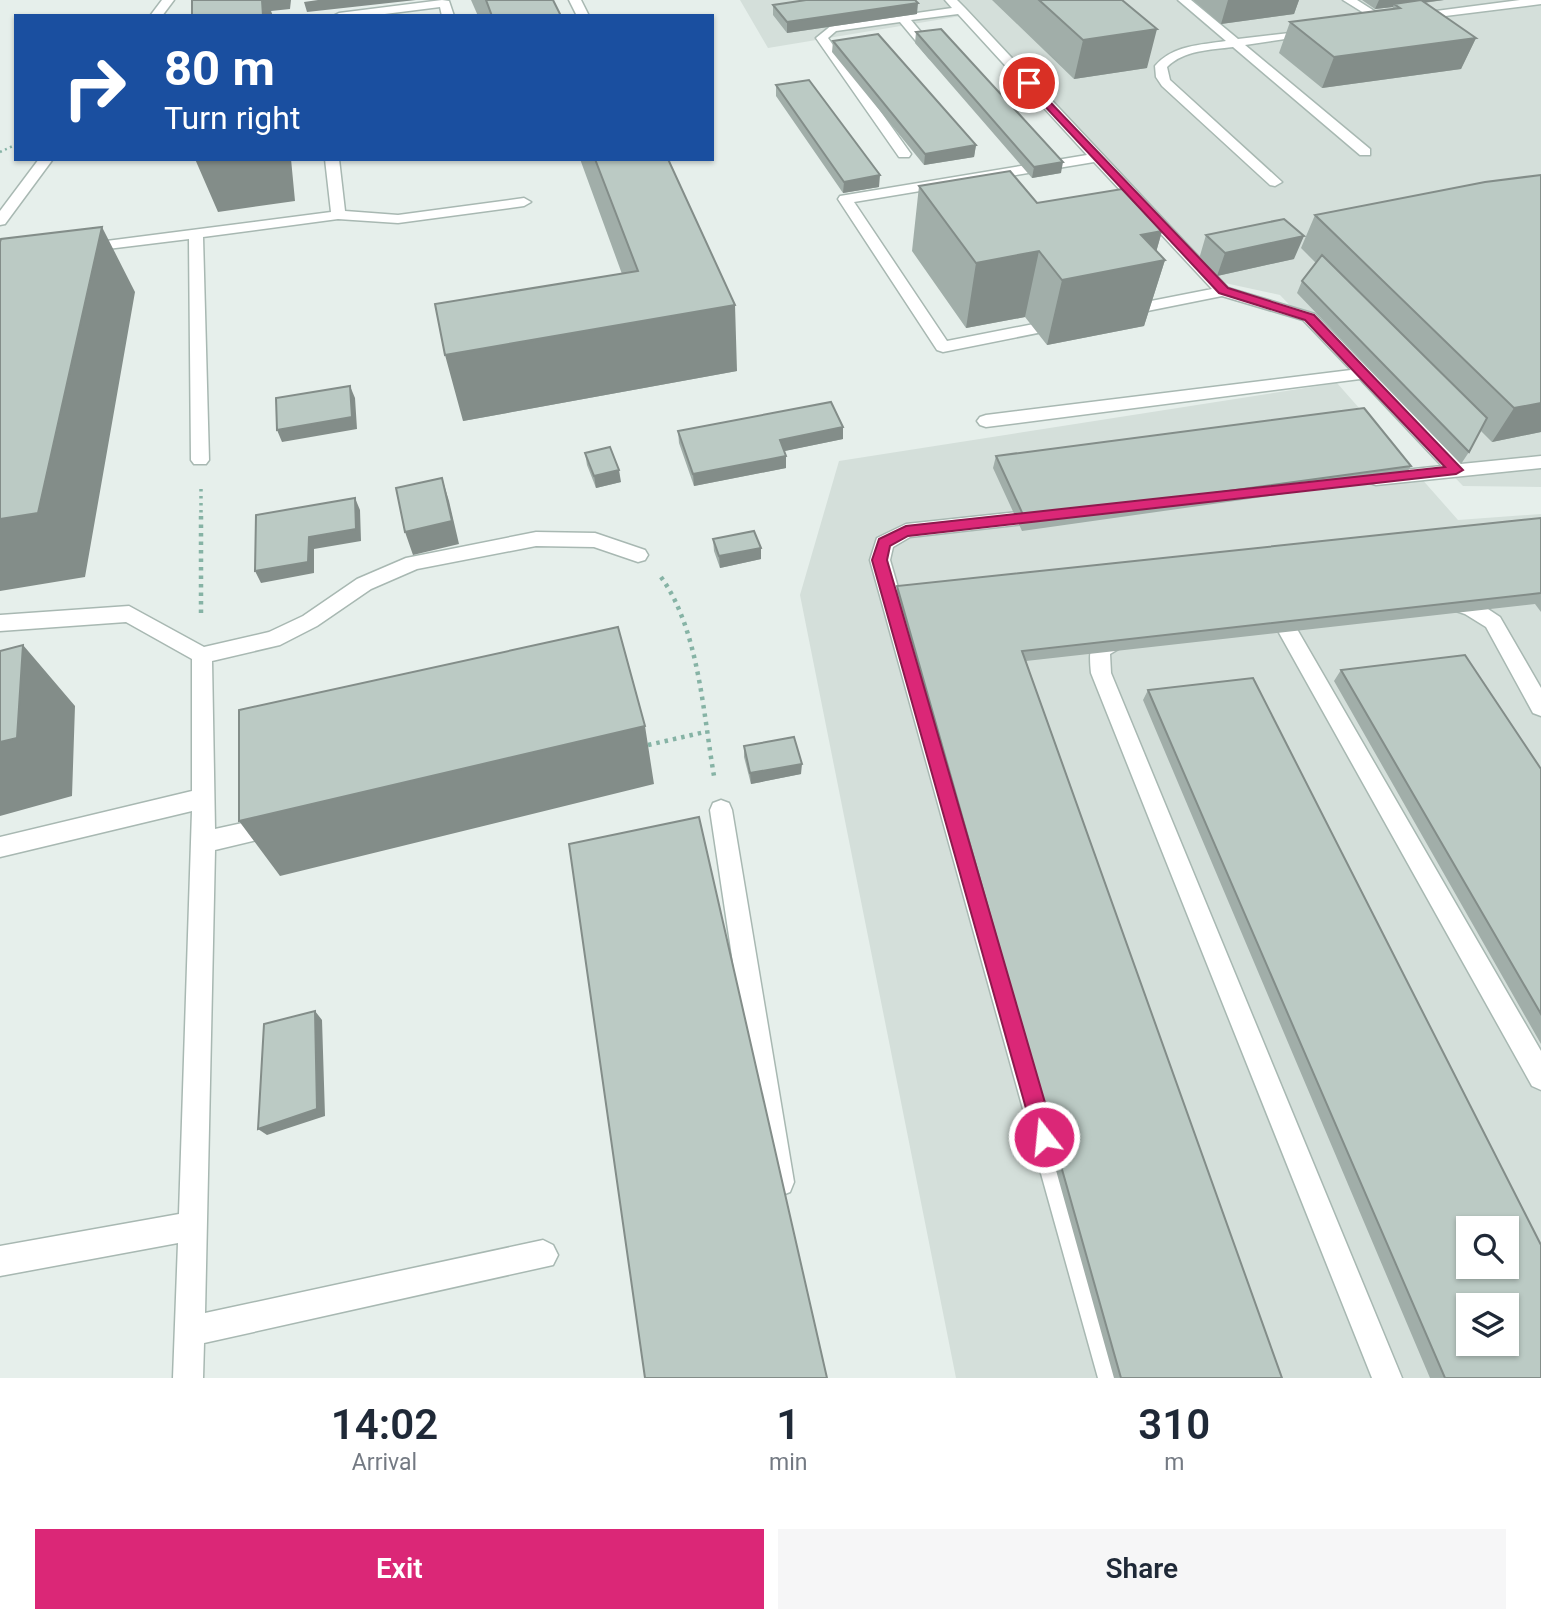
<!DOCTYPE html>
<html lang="en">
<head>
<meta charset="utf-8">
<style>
  body { margin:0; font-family:Roboto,sans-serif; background:#f6f6f7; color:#1f2937; height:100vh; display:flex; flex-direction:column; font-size:26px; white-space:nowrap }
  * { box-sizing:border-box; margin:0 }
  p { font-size:23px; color:#747a83 }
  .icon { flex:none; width:38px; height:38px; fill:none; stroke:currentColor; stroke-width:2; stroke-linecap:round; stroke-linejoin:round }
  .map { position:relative; height:1378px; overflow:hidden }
  .side { display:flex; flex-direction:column; background:#fff; flex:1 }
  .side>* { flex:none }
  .top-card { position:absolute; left:14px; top:14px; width:700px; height:147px; border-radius:0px; box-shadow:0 2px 5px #0004; background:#1a4fa0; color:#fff; overflow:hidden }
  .fabs { position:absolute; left:1456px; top:1216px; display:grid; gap:14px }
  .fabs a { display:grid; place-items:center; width:63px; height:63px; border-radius:0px; background:#fff; box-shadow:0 2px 5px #0004; font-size:35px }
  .pin { position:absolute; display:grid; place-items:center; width:60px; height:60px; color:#fff; margin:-30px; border:4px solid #fff; border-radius:50%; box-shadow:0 2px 7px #0007 }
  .me { position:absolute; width:77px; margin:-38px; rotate:344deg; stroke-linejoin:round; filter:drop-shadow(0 0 5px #0008) }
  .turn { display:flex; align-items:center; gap:24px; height:147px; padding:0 35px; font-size:32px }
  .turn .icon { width:91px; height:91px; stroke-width:2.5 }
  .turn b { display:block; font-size:49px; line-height:60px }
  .eta { display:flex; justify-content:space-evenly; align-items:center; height:119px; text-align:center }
  .eta b { font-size:42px; font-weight:600; line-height:49px }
  .primary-button { display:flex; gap:14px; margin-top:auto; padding:14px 35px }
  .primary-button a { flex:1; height:80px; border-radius:0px; background:#db2777; color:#fff; font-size:28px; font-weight:600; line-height:80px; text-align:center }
  .primary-button a+a { background:#f6f6f7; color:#1f2937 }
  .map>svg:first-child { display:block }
  .built { fill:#d4dfda; fill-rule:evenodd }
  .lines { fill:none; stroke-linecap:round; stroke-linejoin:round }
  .service-casing { stroke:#a8b8b2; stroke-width:3 }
  .minor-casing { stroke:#a8b8b2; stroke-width:3 }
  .path-far2 { stroke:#86b3a5; stroke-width:2.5; stroke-dasharray:2 3.5; stroke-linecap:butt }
  .path-far1 { stroke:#86b3a5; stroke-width:3.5; stroke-dasharray:2.5 4.5; stroke-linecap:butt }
  .path { stroke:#86b3a5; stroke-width:4.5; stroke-dasharray:3.5 5; stroke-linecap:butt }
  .service { fill:#fff; fill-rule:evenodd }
  .minor { fill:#fff; fill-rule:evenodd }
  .wall { fill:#a1aea9 }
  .shaded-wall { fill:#838d89 }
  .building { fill:#bbcac4; stroke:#838d89; stroke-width:2; fill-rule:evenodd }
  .route { fill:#db2777; stroke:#8e194d; stroke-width:2 }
</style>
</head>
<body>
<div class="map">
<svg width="1541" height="1378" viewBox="0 0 1541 1378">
  <rect width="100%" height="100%" fill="#e6efeb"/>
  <path class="built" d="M740 0H1541V487L1463 486 1280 295 1211 280 967 15 768 48Z
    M1337 383 1458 520 1541 514V1378H956L800 595 839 461ZM1468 1228H1507V1267H1468ZM1468 1306H1507V1344H1468Z"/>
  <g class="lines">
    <defs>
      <path id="service" d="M442 0 449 1 454 16H442L440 7 369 16H333L339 13Z
        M569 0H581L589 16H577Z
        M945 0H957L965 8 1228 288 1315 314 1461 464 1541 456V468L1376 485 1370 483 1367 479 1370 475 1376 473 1442 466 1360 379 986 427 980 425 977 421 980 417 986 415 1351 370 1303 320 1222 296 943 352 937 350 838 199 840 196 1087 155 958 14 911 20 940 55 934 59 930 58 900 22 836 31 828 38 911 154 909 157H899L816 38 832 25 952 8ZM1094 162 1212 289 947 341 854 202Z
        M1178 0H1191L1238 39 1316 30V34L1312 35 1245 45 1370 149V155H1360L1233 47C1210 50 1184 50 1167 67L1170 80 1282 182 1275 186 1270 185 1162 86 1156 77 1155 66C1173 45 1200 45 1226 41Z
        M1343 0H1357L1390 21 1380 23Z
        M1520 0H1541V4L1413 20 1407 17 1413 14Z
        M325 159H339L345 211 398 215 524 198 531 202 524 206 398 223 338 219 203 237 209 460 206 464H194L191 460 189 239 83 252 76 248 83 244 331 212Z
        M1045 509 1052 511 1054 516 1052 521 910 537 893 547 890 560 1128 1378H1098L870 560 877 538 906 524Z
        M536 532 595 533 645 550 648 555 645 560 638 562 594 547 536 546 417 569 371 589 317 626 280 645 212 661 215 829 274 816 282 819 285 826 282 833 274 836 215 850 205 1313 543 1240 553 1245 558 1255 553 1265 204 1343 203 1378H173L178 1243 0 1276V1246L179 1214 192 811 0 857V837L192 791V659L126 622 0 631V615L129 606 204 647 269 632 303 616 357 579 406 558Z
        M1451 595 1479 603 1500 617 1541 688V716L1533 713 1486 627 1465 614 1444 607 1441 602 1444 597Z
        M1283 614 1290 617 1541 1051V1090L1532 1086 1273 622 1276 617Z
        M1120 630 1127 632 1130 638 1127 644 1110 654 1111 673 1402 1378H1372L1091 673C1088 644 1091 640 1120 630Z
        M721 800 729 803 732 810 794 1182 790 1192 780 1196 770 1192 766 1182 710 810 713 803Z"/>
      <path id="minor" d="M162 0H174L162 16H150Z
        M39 159H53L5 224 0 225V211Z"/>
    </defs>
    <use href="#service" class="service-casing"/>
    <use href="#minor" class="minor-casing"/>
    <path class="path-far2" d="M0 152 15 145"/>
    <path class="path-far1" d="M201 489V518"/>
    <path class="path" d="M201 516V617
      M661 577C699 630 703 713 714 776
      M648 745 705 732"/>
    <use href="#service" class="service"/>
    <use href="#minor" class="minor"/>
  </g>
  <path class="wall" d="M471 0H553L561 16H478Z
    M992 0H1122L1147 68 1074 79Z
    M1193 0H1299L1294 14 1221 24Z
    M1362 0H1444L1424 3 1476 38 1461 69 1322 88 1279 53 1290 22 1392 9 1393 7 1375 9Z
    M773 5 917 14 787 33 773 15Z
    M916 32 1061 173 1032 178 915 43Z
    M833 41 976 145 974 157 924 165 832 52Z
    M776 85 879 187 843 193 776 96Z
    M580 159H668L737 371 463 421 622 274Z
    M1541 175V432L1492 442 1480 430 1469 452 1461 464 1297 293 1302 281 1316 263 1301 248 1315 215Z
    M919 186 1037 203 1162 231 1156 252 1165 260 1144 326 1047 345 1025 317 966 328 912 251Z
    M1206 235 1294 259 1217 276 1199 259Z
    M843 427V439L784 451 786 456V468L694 486 679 443 678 431Z
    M585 453 621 482 596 488 587 465Z
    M996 456 1411 466 1404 477 1022 531 993 468Z
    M1541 518V612L1535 604 1026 661 1282 1378H1114L896 597 897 586Z
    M713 539 761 559 720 568 714 551Z
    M1341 670 1541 769V1044L1334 681Z
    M1148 690 1541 1378H1430L1143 700Z
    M744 746 801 774 751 784 744 757Z"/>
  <path class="shaded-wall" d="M262 0H291L290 9 271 11 273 16H263Z
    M318 0H416L307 12 304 2Z
    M1228 0H1299L1294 14 1221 24Z
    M1379 0H1444L1397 6 1394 4 1393 7 1375 9Z
    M918 3 917 14 787 33V22Z
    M1157 29 1147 68 1074 79 1083 40Z
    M1476 38 1461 69 1322 88 1334 57Z
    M976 145 974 157 924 165 925 154Z
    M195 159H291L295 201 218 212Z
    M1063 162 1061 173 1032 178 1034 167Z
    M880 175 879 187 843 193 844 182Z
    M102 227 135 292 85 577 0 591V519Z
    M1162 231 1153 263 1165 260 1144 326 1047 345 1062 280 1141 235Z
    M1304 236 1294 259 1217 276 1225 253Z
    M1039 251 1025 317 966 328 976 263Z
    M735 305 737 371 463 421 445 355Z
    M350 386 355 398 357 429 282 442 277 430Z
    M1541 403V432L1492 442 1514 408Z
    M843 427V439L780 452V440Z
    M786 456V468L694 486 693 474Z
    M619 470 621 482 596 488 594 476Z
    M442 478 449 501 459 544 413 555 405 532Z
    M355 498 360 510 361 541 314 549V573L261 583 255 571 309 537Z
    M761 548V559L720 568 719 556Z
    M23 645 75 706 72 796 0 816V742Z
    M645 726 654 784 280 876 239 821Z
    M802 764 801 774 751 784 750 773Z
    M315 1011 322 1020 325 1116 267 1135 258 1129Z"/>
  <path class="building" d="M192 0H262L263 16H192Z
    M486 0H553L561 16H492Z
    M806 0H915L918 3 787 22 773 5Z
    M1039 0H1122L1157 29 1083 40Z
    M1421 0 1476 38 1334 57 1290 22 1400 8 1394 4Z
    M941 29 1063 162 1034 167 916 32Z
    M878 34 976 145 925 154 833 41Z
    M809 80 880 175 844 182 776 85Z
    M595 159H668L735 305 445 355 435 304 638 271Z
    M1010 171 1037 203 1122 189 1162 231 1141 235 1165 260 1062 280 1039 251 976 263 919 186Z
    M1541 175V403L1514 408 1315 215 1485 182Z
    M1284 219 1304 236 1225 253 1206 235Z
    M102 227 38 513 0 519V242L1 239Z
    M1322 255 1487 418 1469 452 1302 281Z
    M350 386 352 417 277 430 276 398Z
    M831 402 843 427 780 440 786 456 693 474 678 431Z
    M1364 408 1411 466 1025 519 996 456Z
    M610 447 619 470 594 476 585 453Z
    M442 478 452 521 405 532 396 488Z
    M355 498 356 529 309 537 308 562 255 571 256 515Z
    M1541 518V593L1022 651 1282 1378H1121L897 586Z
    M754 531 761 548 719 556 713 539Z
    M618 627 645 726 239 821V710Z
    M23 645 17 738 0 742V651Z
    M1465 655 1541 769V1014L1341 670Z
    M1253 678 1541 1245V1378H1445L1148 690ZM1468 1228H1507V1267H1468ZM1468 1306H1507V1344H1468Z
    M794 737 802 764 750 773 744 746Z
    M699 817 827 1378H645L569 844Z
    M315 1011 317 1109 258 1129 264 1024Z"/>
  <path class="route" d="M1029 80 1228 288 1314 315 1463 470 1456 474 908 536 890 546 887 560 1055 1137 1052 1145 1044 1148 1037 1145 1034 1137 872 560 879 539 906 526 1445 467 1305 320 1219 293 1025 85 1024 83Z"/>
</svg>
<div class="fabs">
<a><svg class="icon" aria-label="search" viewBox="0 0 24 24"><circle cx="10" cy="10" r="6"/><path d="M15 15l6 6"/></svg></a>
<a><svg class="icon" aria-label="layers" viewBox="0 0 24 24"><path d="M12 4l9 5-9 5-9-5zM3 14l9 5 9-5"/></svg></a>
</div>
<div class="pin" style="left:1029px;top:83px;background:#d93025"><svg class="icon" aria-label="arrive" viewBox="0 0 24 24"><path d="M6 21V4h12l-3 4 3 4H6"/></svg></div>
<svg class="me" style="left:1044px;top:1137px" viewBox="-20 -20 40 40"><circle r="17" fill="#db2777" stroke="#fff" stroke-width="3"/><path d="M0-11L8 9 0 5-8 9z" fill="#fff"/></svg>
<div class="top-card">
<div class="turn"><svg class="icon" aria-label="right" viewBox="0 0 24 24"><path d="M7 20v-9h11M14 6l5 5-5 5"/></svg><div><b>80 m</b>Turn right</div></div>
</div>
</div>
<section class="side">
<div class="eta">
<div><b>14:02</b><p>Arrival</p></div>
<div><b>1</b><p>min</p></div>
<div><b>310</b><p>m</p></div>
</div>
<div class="primary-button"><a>Exit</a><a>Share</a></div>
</section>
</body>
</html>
